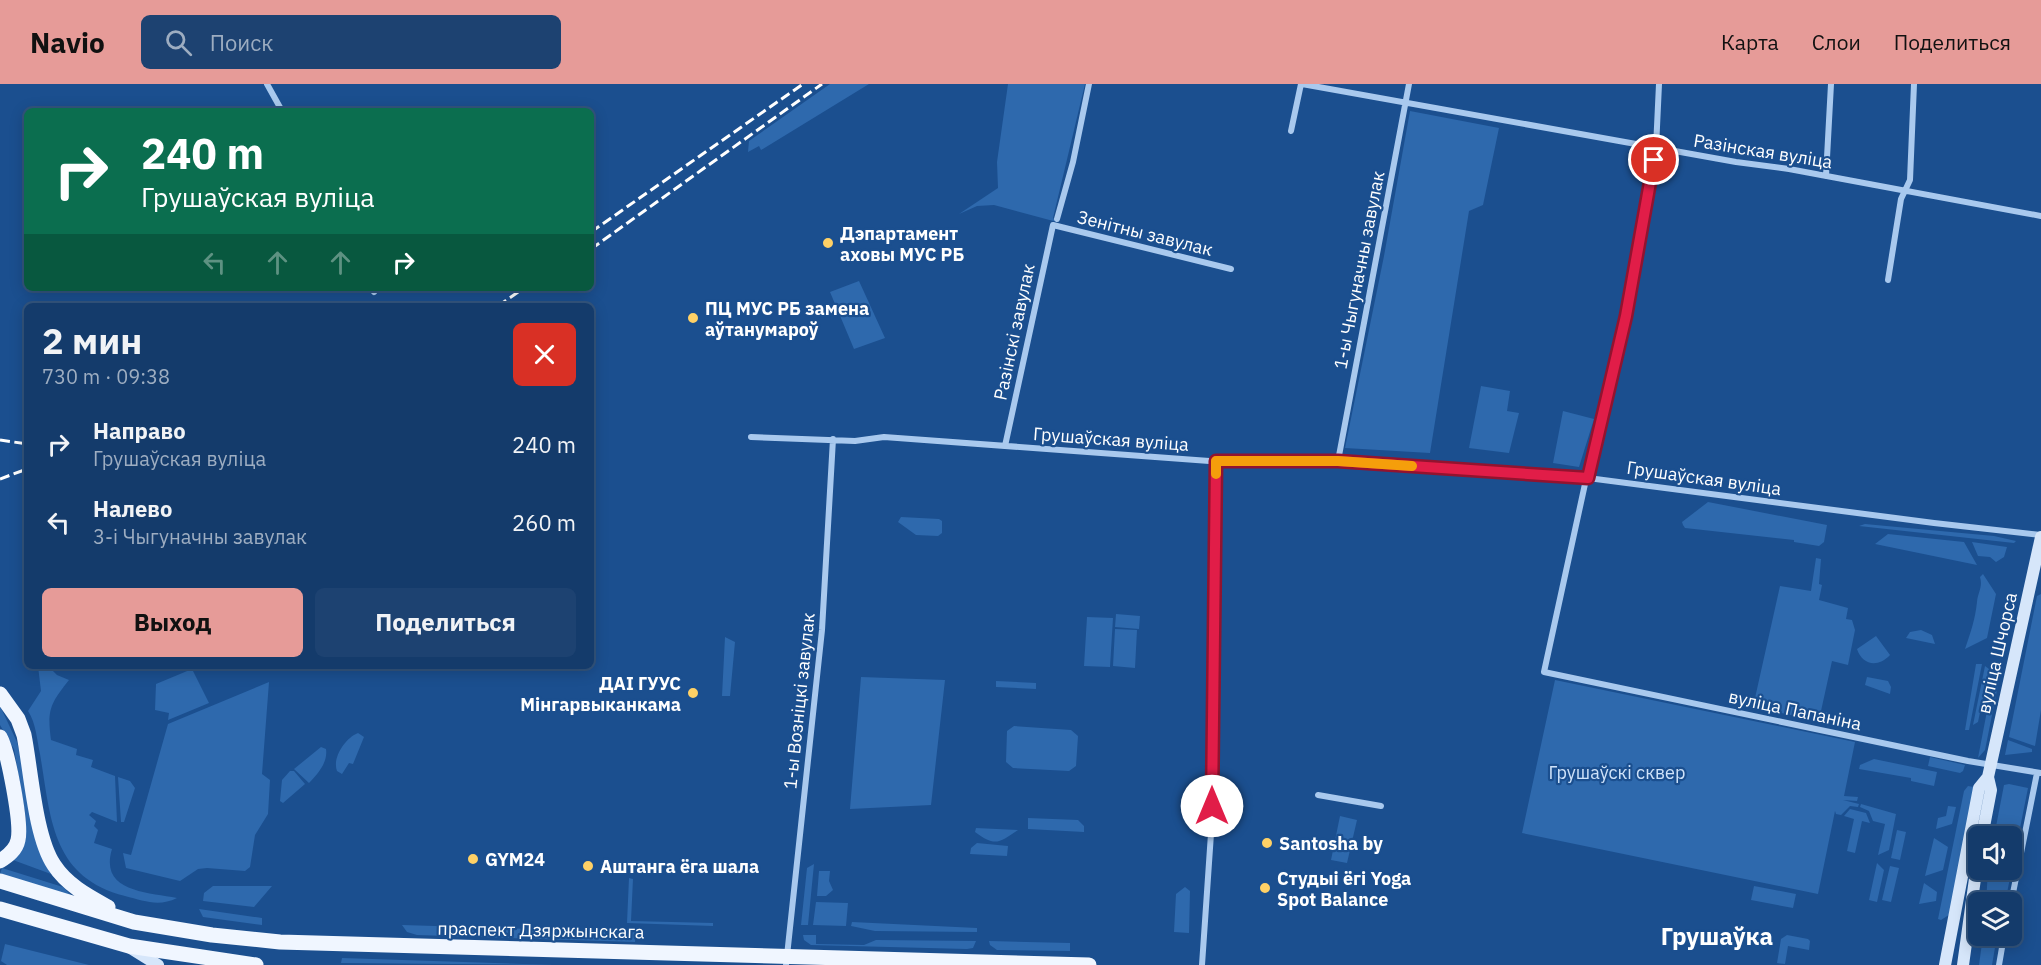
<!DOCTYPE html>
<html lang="ru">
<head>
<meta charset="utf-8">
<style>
  body { margin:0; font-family:"IBM Plex Sans",sans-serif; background:#1d4271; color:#f1f3f6; height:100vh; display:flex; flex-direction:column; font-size:22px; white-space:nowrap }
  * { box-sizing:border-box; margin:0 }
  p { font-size:20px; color:#9dadc1 }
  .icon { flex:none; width:33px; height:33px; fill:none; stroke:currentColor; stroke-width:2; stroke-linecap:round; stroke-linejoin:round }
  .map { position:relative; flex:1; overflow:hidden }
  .sheet { position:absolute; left:24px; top:219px; width:570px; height:366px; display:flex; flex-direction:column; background:#143b6b; border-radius:9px; box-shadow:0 3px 15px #0003,0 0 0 2px #33557e }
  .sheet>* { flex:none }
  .guide { position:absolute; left:24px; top:24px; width:570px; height:183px; border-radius:9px; box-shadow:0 3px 15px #0003,0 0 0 2px #33557e; background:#0b6e4f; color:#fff; overflow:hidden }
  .controls { position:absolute; left:1968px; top:742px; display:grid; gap:12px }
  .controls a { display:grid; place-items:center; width:54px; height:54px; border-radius:9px; background:#143b6b; box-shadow:0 3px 15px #0003,0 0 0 2px #33557e; font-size:30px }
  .pin { position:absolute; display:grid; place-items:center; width:51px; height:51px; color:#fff; margin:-26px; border:3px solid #fff; border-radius:50%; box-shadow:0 2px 6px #0007 }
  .me { position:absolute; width:66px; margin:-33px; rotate:0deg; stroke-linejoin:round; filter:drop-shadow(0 0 4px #0008) }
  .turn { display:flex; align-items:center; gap:21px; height:126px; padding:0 18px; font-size:27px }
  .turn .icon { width:78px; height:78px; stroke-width:2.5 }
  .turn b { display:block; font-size:42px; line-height:51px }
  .lanes { display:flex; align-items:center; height:57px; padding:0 18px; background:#0003; justify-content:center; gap:30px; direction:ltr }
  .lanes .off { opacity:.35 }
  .round { display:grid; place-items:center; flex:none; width:63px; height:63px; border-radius:9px; background:#1d4271 }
  .summary { display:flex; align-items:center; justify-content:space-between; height:102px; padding:0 18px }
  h1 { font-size:36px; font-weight:700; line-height:45px }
  .primary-button { display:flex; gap:12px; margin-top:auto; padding:12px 18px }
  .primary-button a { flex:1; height:69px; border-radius:9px; background:#e69b98; color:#111; font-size:24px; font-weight:700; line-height:69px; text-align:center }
  .primary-button a+a { background:#1d4271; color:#f1f3f6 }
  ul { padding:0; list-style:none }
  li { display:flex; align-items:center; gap:18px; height:78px; padding:0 18px }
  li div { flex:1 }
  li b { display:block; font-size:22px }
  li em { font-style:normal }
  header { display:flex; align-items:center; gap:36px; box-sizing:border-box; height:84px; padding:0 30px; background:#e69b98; color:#111 }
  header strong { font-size:28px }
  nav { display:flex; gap:33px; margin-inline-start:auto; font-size:21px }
  .search { width:420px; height:54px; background:#1d4271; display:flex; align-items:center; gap:15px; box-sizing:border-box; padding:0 21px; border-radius:9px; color:#9dadc1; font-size:22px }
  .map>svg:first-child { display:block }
  .green { fill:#2e69ad }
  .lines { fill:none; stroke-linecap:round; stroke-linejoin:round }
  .street { stroke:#a9c9ee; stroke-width:6 }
  .secondary { stroke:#d6e6fa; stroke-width:12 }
  .primary { stroke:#f0f6ff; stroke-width:15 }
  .rail { stroke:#fff; stroke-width:3; stroke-dasharray:10 4.5; stroke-linecap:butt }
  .route-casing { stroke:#92132f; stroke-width:15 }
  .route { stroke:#e11d48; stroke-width:10 }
  .slow { stroke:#f59e0b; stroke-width:10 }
  .poi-dot { fill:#ffd166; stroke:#1b4f8f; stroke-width:2 }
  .labels { text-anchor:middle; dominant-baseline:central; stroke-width:4.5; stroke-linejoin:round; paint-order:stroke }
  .street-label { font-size:18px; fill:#fff; stroke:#1b4f8f }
  .poi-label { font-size:18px; font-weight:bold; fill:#fff; stroke:#1b4f8f; text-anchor:start }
  .park-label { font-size:18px; fill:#cfe3fa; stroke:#1b4f8f }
  .district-label { font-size:24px; font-weight:bold; fill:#fff; stroke:#1b4f8f }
</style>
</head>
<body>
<header>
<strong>Navio</strong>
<div class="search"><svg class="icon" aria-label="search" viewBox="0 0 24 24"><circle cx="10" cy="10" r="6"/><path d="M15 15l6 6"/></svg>Поиск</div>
<nav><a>Карта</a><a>Слои</a><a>Поделиться</a></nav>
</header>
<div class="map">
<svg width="2041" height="881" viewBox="0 0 2041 881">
  <rect width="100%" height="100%" fill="#1b4f8f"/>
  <path class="green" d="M830 0H869L771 60 761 66 759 62 748 68 749 57Z
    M1008 0H1085L1053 134 1057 138 994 121 977 122 959 130 998 104 997 78Z
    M1410 27 1499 44 1483 121 1469 127 1430 369 1345 364 1384 172Z
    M859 197 885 254 854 265 830 208Z
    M1481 302 1510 307 1507 327 1519 329 1509 369 1469 364Z
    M1563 327 1594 335 1579 383 1553 379Z
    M1708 418 1827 441 1824 458 1819 462 1794 458V456L1685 444 1683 441 1682 438Z
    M901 433 939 435 942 437V449L938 452 916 451 898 438Z
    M1865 440 1994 452 2016 457 2014 459 1859 442Z
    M1888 450 1964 458 1977 481 1875 460Z
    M1972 458 2007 463 2004 473 1996 478 1990 473 1978 472Z
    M1816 474 1821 475 1819 500 1822 501 1819 516 1848 524 1846 535 1852 536 1855 546 1848 581 1832 577 1821 627 1829 629 1828 639 1753 623 1780 502 1811 507Z
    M1983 490 1996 510 1987 554 1965 565C1971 547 1975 536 1977 518 1978 508 1983 503 1980 493Z
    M2041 510V626L2035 662 2009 653 2037 512Z
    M1116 530 1140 532 1139 545 1115 543Z
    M1087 533 1113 534 1110 583 1084 582Z
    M1115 545 1137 546 1135 584 1113 582Z
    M1921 546 1932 551 1935 560 1906 554 1910 548Z
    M1876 552 1890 571C1878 584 1862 581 1857 565Z
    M725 553 735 558 730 612H722Z
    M1976 580H1982L1969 646H1965Z
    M38 582H48L57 591 69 596C50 620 47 626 51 656L77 665 76 671 93 676 91 683 115 692 117 738 92 728 89 731 96 737 94 742 98 746 94 759 112 765C99 808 147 808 177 814 159 823 144 817 125 812 51 793 51 734 40 670 37 656 36 639 28 627L41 607Z
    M1985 582 1989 585 1978 638 1973 641Z
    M192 585 209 619 168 636 169 629 155 626 156 600Z
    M1995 585 2001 586 1985 666 1978 674Z
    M861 593 945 596 931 721 850 725Z
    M1867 593 1888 597 1891 603 1890 610 1865 601Z
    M1555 596 1855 658 1844 712 1858 713 1857 717 1843 716 1859 720 1858 723 1850 722 1841 731 1836 730 1835 727 1818 810 1522 749Z
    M996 597 1036 599V605L996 603Z
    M269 598 262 690 270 696 268 730 255 751 250 783 245 787 207 784 198 785 180 797 126 784 123 769 131 771 168 640Z
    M0 622 17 658 51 790 13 776 26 751 25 728 14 665 0 641Z
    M1014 642 1071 646 1078 652 1076 682 1069 687 1013 684 1006 678 1007 647Z
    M358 649 364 653 353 680 349 679 342 690 337 687C332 674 345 654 358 649Z
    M2008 656 2032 665V668L2005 671Z
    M321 663 326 665C328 678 318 690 309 699L294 685Z
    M1930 673 1965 681 1963 687 1960 689 1928 682Z
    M1874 675 1937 688 1934 702 1911 697V694L1859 685 1860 681Z
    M290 687H294L305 700 283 719 280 717 282 696Z
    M118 693 130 697 135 704 124 738H121Z
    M2009 700 2028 704 2005 819H1986L1988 786H2012V753H1994L2004 701Z
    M1968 702 1974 703 1952 829 1941 836 1938 835 1964 707Z
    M1861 720 1896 730 1889 766 1878 771 1885 740 1873 737 1869 727 1860 723Z
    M1948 722 1956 723 1952 740 1936 745 1938 734 1946 732Z
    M1850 725 1866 729 1870 739 1862 737 1855 769 1847 767 1854 735 1844 732Z
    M1340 732 1357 736 1347 779 1331 776Z
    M1028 734 1078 736 1084 742V748L1028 745Z
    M976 744 1018 746C999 759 995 763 975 748Z
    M1897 746 1906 748 1900 776 1891 774Z
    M1934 754 1948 763 1943 786 1925 792Z
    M977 759 1008 762 1007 772 970 770 971 764Z
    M1877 779 1884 786 1877 818 1869 816Z
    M814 780 808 841H801L807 784Z
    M1890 782 1899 784 1891 818 1882 816Z
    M2 784 63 803 74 814 0 790Z
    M819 787H830L829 797 833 806 826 812H817Z
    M629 794 633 795 631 837 713 839V842L627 839Z
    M1924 799 1937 808 1936 817 1919 820Z
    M213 802H272L254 823 203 817 204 809Z
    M1754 802 1796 810 1793 824 1751 816Z
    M1185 803 1190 807 1189 849 1174 848 1176 810Z
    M816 818 848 819 846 842 813 841Z
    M199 825 262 834V841L203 833Z
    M852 838 977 844V848L875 847 851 842Z
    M402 841 636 848 635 858 417 851 407 848Z
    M803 851H816V860L864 861 876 856 976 857 973 864 967 865 811 861 804 856Z
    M1787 851 1808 855 1810 857 1809 866 1788 862 1785 880 1777 879 1781 855Z
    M1983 852H1997L1992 881H1979Z
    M989 857 1070 859V867L997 866 990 861Z
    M5 860 89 881H7L1 877Z
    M342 874 555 881 341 879Z"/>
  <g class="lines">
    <path class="street" d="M267 0 282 27
      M1302 0 1736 78 1789 85 2041 132
      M1659 0 1656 64 1626 232 1585 400 1544 588 1968 677 2041 689
      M1291 47 1301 0
      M1826 92 1831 0
      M1057 135 1073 78 1089 0
      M1888 196 1901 115 1910 96 1914 0
      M371 204 374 208
      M751 353 855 357 884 353 1223 378 1338 377 1588 394 1934 439 2041 451
      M1005 362 1053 141 1231 185
      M1338 377 1409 0
      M1318 711 1381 722
      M2011 819 2037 689
      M786 881 822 546 833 355
      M1202 881 1212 735 1216 377
      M1999 881 2004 852"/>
    <path class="secondary" d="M1982 753 1991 706 1988 693
      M132 865 158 881
      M1945 881 1979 704 1988 693 2041 453
      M1963 881 1978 773"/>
    <path class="primary" d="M0 610 18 635 24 651C31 686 35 753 54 781 67 801 88 812 108 823
      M0 653C8 667 22 740 18 756 16 766 8 772 0 777
      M0 797 134 838 212 851 280 858 1089 881
      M0 825 129 862 256 881"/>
    <path class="rail" d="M591 148 803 0
      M591 165 822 0
      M498 222 524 204
      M0 356 27 360
      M0 395 27 385"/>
  </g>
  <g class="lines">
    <defs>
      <path id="route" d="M1212 722 1216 377H1338L1588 394 1626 232 1654 76"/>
    </defs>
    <use href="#route" class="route-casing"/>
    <use href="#route" class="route"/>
    <path class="slow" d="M1216 390V377H1338L1412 382"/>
  </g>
  <g class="poi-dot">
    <circle cx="828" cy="159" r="6"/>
    <circle cx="693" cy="234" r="6"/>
    <circle cx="693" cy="609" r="6"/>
    <circle cx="1267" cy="759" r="6"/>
    <circle cx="473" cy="775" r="6"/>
    <circle cx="588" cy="782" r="6"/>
    <circle cx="1265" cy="804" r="6"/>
  </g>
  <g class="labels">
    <g class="street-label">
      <text transform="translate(1763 67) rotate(9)">Разінская вуліца</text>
      <text transform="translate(1145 149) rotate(14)">Зенітны завулак</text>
      <text transform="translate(1359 186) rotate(-79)">1-ы Чыгуначны завулак</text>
      <text transform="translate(1014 248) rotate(-78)">Разінскі завулак</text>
      <text transform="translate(1111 355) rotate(4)">Грушаўская вуліца</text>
      <text transform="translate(1704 394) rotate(8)">Грушаўская вуліца</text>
      <text transform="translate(1997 569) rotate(-77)">вуліца Шчорса</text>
      <text transform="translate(799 617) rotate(-84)">1-ы Возніцкі завулак</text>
      <text transform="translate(1795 626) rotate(12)">вуліца Папаніна</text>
      <text transform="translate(541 846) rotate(1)">праспект Дзяржынскага</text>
    </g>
    <g class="poi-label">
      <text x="840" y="149">Дэпартамент<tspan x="840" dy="21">аховы МУС РБ</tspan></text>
      <text x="705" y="224">ПЦ МУС РБ замена<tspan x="705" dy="21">аўтанумароў</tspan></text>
      <text x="681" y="599" text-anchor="end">ДАІ ГУУС<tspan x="681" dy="21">Мінгарвыканкама</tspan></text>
      <text x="1279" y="759">Santosha by</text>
      <text x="485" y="775">GYM24</text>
      <text x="600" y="782">Аштанга ёга шала</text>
      <text x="1277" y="794">Студыі ёгі Yoga<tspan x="1277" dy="21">Spot Balance</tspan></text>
    </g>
    <g class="park-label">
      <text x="1617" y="688">Грушаўскі сквер</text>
    </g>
    <g class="district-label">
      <text x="1717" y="852">Грушаўка</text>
    </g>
  </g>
</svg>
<div class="controls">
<a><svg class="icon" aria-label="sound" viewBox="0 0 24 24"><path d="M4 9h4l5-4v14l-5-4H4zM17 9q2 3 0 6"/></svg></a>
<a><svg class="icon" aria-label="layers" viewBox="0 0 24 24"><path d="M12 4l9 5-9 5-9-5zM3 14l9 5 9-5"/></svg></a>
</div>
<div class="pin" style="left:1654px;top:76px;background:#d93025"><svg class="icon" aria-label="arrive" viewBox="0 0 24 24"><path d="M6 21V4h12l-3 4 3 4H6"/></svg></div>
<svg class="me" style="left:1212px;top:722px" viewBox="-20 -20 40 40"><circle r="19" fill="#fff"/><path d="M0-13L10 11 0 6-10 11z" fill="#e11d48"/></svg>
<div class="guide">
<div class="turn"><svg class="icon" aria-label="right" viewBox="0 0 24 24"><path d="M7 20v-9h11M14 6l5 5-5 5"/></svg><div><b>240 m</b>Грушаўская вуліца</div></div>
<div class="lanes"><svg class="icon off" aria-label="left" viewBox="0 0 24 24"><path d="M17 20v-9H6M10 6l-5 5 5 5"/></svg><svg class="icon off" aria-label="ahead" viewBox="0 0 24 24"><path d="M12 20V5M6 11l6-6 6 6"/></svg><svg class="icon off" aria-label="ahead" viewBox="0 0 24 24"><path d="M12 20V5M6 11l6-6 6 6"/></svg><svg class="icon" aria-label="right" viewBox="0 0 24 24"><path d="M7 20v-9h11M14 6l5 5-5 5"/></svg></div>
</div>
<section class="sheet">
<div class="summary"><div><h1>2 мин</h1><p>730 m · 09:38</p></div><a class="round" style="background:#d93025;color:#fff"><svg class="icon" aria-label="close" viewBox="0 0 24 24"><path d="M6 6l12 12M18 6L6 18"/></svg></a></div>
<ul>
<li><svg class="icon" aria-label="right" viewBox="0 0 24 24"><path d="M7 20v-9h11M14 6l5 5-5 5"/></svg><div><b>Направо</b><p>Грушаўская вуліца</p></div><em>240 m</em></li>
<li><svg class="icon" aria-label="left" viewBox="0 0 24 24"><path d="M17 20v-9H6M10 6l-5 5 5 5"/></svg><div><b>Налево</b><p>3-і Чыгуначны завулак</p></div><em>260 m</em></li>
</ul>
<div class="primary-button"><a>Выход</a><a>Поделиться</a></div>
</section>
</div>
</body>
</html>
